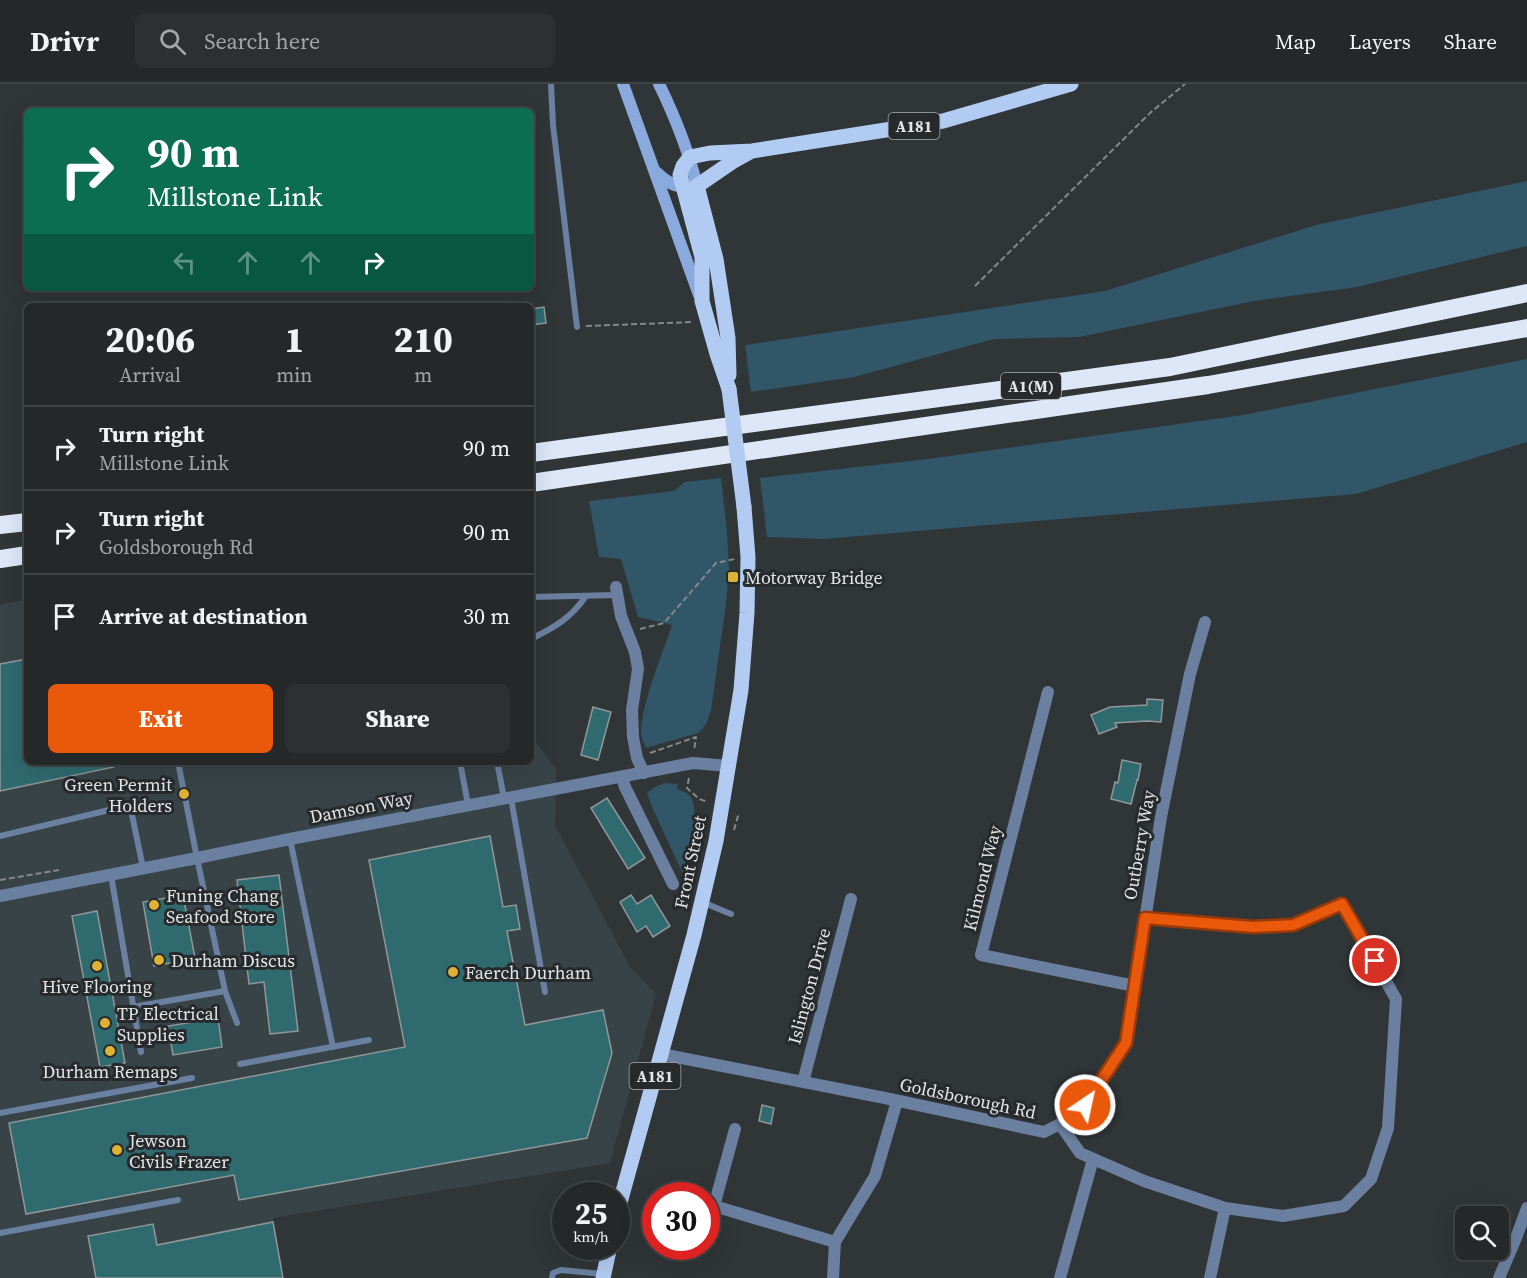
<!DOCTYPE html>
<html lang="en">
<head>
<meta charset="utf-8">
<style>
  body { margin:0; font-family:"Source Serif 4",serif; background:#2c3031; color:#f1f3f6; height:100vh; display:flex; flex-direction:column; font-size:22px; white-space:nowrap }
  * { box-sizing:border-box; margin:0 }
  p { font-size:20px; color:#a3a6a8 }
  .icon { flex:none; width:33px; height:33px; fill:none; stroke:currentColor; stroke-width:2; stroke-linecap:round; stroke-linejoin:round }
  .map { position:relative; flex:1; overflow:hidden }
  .details { position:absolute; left:24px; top:219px; width:510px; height:462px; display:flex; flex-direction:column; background:#242829; border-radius:9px; box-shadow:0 6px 24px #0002,0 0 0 2px #414446 }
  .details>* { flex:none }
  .guide { position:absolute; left:24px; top:24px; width:510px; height:183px; border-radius:9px; box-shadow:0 6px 24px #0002,0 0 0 2px #414446; background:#0b6e4f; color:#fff; overflow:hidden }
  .tools { position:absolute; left:1455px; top:1122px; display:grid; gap:12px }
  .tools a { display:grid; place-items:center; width:54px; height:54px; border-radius:9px; background:#242829; box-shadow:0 6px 24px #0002,0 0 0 2px #414446; font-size:30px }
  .speed { position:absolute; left:552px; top:1098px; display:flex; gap:12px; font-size:30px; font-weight:700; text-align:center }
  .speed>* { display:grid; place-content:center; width:78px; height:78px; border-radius:50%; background:#242829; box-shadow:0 6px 24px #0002,0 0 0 2px #414446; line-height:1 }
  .speed small { font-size:15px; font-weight:400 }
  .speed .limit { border:9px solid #d22; background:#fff; color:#111 }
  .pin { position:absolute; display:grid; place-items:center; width:51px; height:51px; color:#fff; margin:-26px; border:3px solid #fff; border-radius:50%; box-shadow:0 2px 6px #0007 }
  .me { position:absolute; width:66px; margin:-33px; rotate:34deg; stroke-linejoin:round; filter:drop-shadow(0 0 4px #0008) }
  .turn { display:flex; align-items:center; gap:21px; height:126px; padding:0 24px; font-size:27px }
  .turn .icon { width:78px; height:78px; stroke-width:2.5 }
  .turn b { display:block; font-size:42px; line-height:51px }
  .lanes { display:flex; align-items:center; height:57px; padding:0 24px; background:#0003; justify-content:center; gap:30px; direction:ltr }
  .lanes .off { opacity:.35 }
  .eta { display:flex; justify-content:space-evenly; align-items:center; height:102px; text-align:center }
  .eta b { font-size:36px; font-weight:800; line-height:42px }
  .cta { display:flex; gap:12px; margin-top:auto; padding:12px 24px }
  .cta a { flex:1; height:69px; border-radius:9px; background:#ea580c; color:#fff; font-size:24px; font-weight:800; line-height:69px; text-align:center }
  .cta a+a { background:#2c3031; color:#f1f3f6 }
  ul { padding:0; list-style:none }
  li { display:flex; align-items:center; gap:18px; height:84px; padding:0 24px; border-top:2px solid #414446 }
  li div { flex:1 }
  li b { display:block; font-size:22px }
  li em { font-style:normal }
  header { display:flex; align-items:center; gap:36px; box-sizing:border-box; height:84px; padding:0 30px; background:#242829; border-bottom:2px solid #414446 }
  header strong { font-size:28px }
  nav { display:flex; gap:33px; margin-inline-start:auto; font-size:21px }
  .search { width:420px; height:54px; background:#2c3031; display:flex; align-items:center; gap:15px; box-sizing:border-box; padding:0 21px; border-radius:9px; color:#a3a6a8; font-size:22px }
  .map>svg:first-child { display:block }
  .built { fill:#384348 }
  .green { fill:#305668 }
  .building { fill:#2f6a6f; stroke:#919798; stroke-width:1.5 }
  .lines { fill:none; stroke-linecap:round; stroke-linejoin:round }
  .path { stroke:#84888a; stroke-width:2; stroke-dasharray:6 3; stroke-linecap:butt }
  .lane { stroke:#6b80a0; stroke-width:6 }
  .street { stroke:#6b80a0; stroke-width:12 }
  .secondary { stroke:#8aaadd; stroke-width:12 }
  .primary { stroke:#b2cbf2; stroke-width:15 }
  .highway { stroke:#dde7f7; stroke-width:18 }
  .primary-bridge { stroke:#b2cbf2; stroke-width:15 }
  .route-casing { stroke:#983908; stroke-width:15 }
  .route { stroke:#ea580c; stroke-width:10 }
  .poi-dot { fill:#ddb133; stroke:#262a2d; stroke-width:2 }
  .labels { text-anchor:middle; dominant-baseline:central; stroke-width:6; stroke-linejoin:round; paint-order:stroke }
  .shield { fill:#262a2d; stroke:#aaadaf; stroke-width:1.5 }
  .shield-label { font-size:16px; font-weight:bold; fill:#e3e5e7 }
  .poi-label { font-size:18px; fill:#e3e5e7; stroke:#262a2d; text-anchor:start }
  .street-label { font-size:18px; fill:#e3e5e7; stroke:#262a2d }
</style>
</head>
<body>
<header>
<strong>Drivr</strong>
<div class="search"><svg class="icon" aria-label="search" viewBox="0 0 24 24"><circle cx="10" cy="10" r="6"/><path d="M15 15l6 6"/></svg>Search here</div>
<nav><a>Map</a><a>Layers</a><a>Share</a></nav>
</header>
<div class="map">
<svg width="1527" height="1194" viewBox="0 0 1527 1194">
  <rect width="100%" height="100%" fill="#303537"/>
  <path class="built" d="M27 515V678H531V652L556 685 555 741 630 883 656 910 610 1079 273 1134 283 1194H0V521Z"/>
  <path class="green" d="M1527 97V162L1357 203 1254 217 1079 253 994 255 854 293 751 308 745 261 1105 207 1316 141Z
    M1527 275V358L1356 410 824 455 767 453 760 394 928 375 1243 331Z
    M721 394 727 446 729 484 726 520 711 626C708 636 706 643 698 649L646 664C644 660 642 656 641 651 641 619 662 572 672 541L638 533 621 475 599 473 589 417 674 407 685 398Z
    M664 699 678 700 677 705C681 707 687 708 690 712 701 725 689 773 686 789L682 788 652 723 647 709 653 704Z"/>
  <path class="building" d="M544 223 546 239 531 241V225Z
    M27 575V678H114V683L0 707V580Z
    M1147 615 1163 616 1161 638 1147 637 1115 639 1117 643 1099 650 1091 631 1110 623 1147 621Z
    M593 623 611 628 598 676 581 671Z
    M1122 676 1141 680 1138 696H1137L1131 720 1111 715 1115 698 1118 699Z
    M607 714 645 774 628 785 591 724Z
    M490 752 503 823 516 821 520 845 507 847 525 941 603 926 612 969 587 1054 239 1116 234 1091 26 1130 9 1039 405 963 369 776Z
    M279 791 298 947 270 950 264 898 249 900 237 796Z
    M183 811 195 874 154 882 143 818Z
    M631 811 637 820 651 811 670 842 653 853 646 842 637 848 620 818Z
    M97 827 125 979 100 983 72 832Z
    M218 934 222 963 173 971 168 942Z
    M762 1021 774 1024 771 1040 759 1037Z
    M273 1138 283 1194H96L88 1152 153 1140 157 1161Z"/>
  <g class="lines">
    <path class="path" d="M975 202 1150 29 1185 0
      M586 242 694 238
      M640 545 664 539 716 479 735 475
      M650 669 696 653 694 667
      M689 694 687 704 699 715 708 718
      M734 746 738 732 735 730
      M0 796 59 786
      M678 812 684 826
      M624 1158 628 1143"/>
    <path class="lane" d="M551 0 553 41 577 243
      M531 513 617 511
      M531 555C555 543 571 534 586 512
      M178 678 197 774 225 907 237 939
      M460 678 468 721
      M497 678 504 714
      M511 714 545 908
      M0 752 130 721 143 784
      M290 755 333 963
      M111 791 141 968
      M702 818 731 830
      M133 923 225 907
      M240 980 369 956
      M0 1029 192 994
      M0 1149 178 1116
      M552 1194 553 1189 561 1186 603 1190"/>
    <path class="street" d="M616 503 621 532 635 568 638 585 632 626 633 653 637 674 644 689
      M1048 608 981 871 1135 902
      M622 693 625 703 673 800
      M0 812 197 774 290 755 693 679 729 682
      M661 970 885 1014 1044 1048 1060 1040 1080 1069 1144 1097 1225 1124 1283 1132 1344 1122 1371 1095 1388 1044 1396 915 1342 820 1293 841 1253 843 1145 834
      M803 998 851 815
      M1060 1040 1085 1021 1126 959 1161 733 1190 590 1205 538
      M735 1045 714 1122 835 1158
      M833 1194 835 1158 875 1092 897 1017
      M1060 1194 1093 1075
      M1210 1194 1225 1124
      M1499 1194 1516 1154 1527 1124"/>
    <path class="secondary" d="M623 0 699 211
      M656 88C671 102 677 104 697 102 688 65 676 35 659 0"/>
    <path class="primary" d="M729 291 728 254 716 175 697 102 732 78 750 68
      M729 305 717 270 702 217V173L680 91 683 82 690 73 710 69 752 67 943 37 1071 0
      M616 1133 694 851 716 757 741 606 747 529 748 473 744 423
      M603 1194 610 1162"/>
    <path class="highway" d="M531 369 1170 283 1527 209
      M531 399 1208 301 1527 244
      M0 441 27 438
      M0 475 27 471"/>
    <path class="primary-bridge" d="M729 305 744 423"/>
  </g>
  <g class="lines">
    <defs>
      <path id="route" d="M1085 1021 1126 959 1145 834 1253 843 1293 841 1342 820 1375 877"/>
    </defs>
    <use href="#route" class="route-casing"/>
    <use href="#route" class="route"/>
  </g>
  <g class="poi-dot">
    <rect x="727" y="487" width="12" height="12" rx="3"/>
    <circle cx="184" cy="710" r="6"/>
    <circle cx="154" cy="821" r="6"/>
    <circle cx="159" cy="876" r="6"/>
    <circle cx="97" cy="882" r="6"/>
    <circle cx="453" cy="888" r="6"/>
    <circle cx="105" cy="939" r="6"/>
    <circle cx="110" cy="967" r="6"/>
    <circle cx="117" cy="1066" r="6"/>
  </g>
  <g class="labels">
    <g class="shield">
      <rect x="888.5" y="29" width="51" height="26" rx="4.5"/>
      <rect x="1001" y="289" width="60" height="26" rx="4.5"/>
      <rect x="629.5" y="979" width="51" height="26" rx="4.5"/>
    </g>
    <g class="shield-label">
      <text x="914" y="42">A181</text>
      <text x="1031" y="302">A1(M)</text>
      <text x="655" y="992">A181</text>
    </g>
    <g class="poi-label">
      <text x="745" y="493">Motorway Bridge</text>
      <text x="172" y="700" text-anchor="end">Green Permit<tspan x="172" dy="21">Holders</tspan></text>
      <text x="166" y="811">Funing Chang<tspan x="166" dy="21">Seafood Store</tspan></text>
      <text x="171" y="876">Durham Discus</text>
      <text x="465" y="888">Faerch Durham</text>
      <text x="97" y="902" text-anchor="middle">Hive Flooring</text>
      <text x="117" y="929">TP Electrical<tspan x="117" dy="21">Supplies</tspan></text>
      <text x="110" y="987" text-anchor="middle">Durham Remaps</text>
      <text x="129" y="1056">Jewson<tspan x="129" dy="21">Civils Frazer</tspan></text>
    </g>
    <g class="street-label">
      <text transform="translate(361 723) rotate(-11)">Damson Way</text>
      <text transform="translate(1139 761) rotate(-80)">Outberry Way</text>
      <text transform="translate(690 778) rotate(-78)">Front Street</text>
      <text transform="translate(982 794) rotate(-76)">Kilmond Way</text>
      <text transform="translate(809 902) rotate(-75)">Islington Drive</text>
      <text transform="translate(968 1014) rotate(12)">Goldsborough Rd</text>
    </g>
  </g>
</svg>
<div class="tools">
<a><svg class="icon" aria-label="search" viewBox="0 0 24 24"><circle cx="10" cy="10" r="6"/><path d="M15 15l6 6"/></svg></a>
</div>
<div class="speed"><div>25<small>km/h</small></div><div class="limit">30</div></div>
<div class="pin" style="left:1375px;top:877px;background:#d93025"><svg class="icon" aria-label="arrive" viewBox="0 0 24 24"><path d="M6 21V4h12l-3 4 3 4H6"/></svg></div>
<svg class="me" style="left:1085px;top:1021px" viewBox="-20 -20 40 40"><circle r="17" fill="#ea580c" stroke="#fff" stroke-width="3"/><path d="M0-11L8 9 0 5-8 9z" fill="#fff"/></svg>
<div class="guide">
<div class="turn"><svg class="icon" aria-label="right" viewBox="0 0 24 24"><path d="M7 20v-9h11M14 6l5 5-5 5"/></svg><div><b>90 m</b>Millstone Link</div></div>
<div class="lanes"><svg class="icon off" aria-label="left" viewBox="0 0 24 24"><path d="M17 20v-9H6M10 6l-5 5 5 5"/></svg><svg class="icon off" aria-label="ahead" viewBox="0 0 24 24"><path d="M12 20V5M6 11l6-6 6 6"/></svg><svg class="icon off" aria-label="ahead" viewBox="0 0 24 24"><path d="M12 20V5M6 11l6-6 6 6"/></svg><svg class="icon" aria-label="right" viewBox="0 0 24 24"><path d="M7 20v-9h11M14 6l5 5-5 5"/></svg></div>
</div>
<section class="details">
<div class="eta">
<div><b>20:06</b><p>Arrival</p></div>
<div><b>1</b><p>min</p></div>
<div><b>210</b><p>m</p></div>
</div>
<ul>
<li><svg class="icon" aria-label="right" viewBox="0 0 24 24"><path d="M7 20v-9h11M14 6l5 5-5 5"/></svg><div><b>Turn right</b><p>Millstone Link</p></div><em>90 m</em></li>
<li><svg class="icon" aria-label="right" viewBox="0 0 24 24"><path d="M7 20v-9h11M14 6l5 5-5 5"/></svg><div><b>Turn right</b><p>Goldsborough Rd</p></div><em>90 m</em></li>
<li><svg class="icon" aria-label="arrive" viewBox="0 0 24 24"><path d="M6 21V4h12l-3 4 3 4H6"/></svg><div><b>Arrive at destination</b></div><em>30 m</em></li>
</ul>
<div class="cta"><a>Exit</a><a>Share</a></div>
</section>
</div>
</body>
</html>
